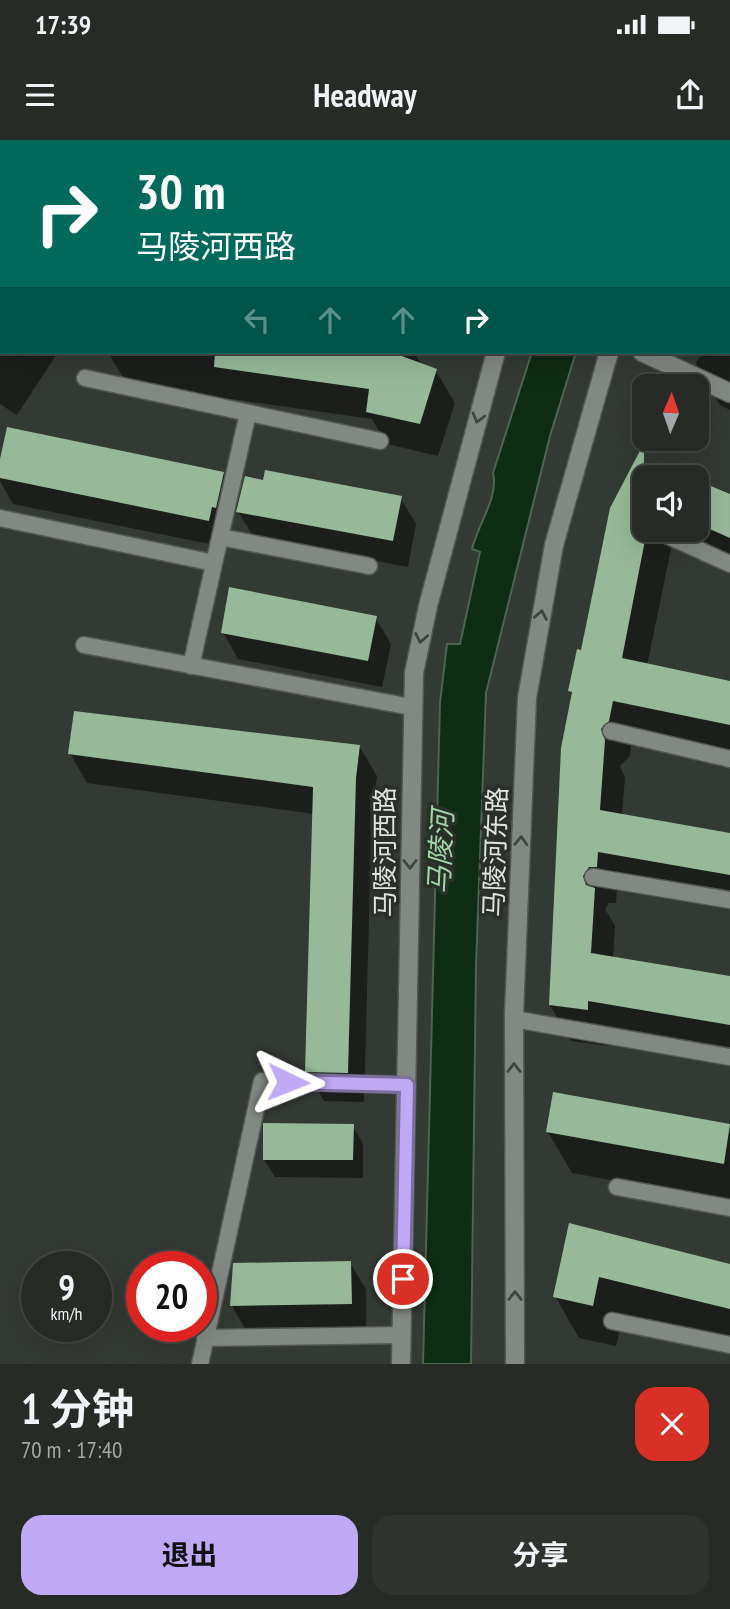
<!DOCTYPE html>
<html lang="zh">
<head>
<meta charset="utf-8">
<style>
  body { margin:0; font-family:"PT Sans Narrow","Noto Sans SC",sans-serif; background:#2e332e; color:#f1f3f6; height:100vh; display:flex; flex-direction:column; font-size:26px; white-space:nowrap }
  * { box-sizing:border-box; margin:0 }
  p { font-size:23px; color:#a4a7a7 }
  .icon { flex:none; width:38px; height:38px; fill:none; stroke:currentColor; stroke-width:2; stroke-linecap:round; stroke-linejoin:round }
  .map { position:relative; height:1224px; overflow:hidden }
  .panel { display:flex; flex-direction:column; background:#262b26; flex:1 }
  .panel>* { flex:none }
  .guide { position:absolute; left:0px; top:0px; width:732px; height:214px; box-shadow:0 7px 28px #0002,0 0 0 2px #424743; background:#00695c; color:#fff; overflow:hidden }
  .needle { width:46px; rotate:2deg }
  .tools { position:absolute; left:632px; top:234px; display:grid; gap:14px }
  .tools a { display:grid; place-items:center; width:77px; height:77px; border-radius:14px; background:#262b26; box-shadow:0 7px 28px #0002,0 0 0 2px #424743; font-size:35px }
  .speed { position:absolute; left:21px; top:1111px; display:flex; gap:14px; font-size:35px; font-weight:700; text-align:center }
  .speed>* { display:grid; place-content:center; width:91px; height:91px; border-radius:50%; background:#262b26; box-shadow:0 7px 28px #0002,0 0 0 2px #424743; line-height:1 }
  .speed small { font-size:18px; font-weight:400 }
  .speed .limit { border:10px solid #d22; background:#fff; color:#111 }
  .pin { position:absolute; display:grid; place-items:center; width:60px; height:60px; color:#fff; margin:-30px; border:4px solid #fff; border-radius:50%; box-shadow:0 2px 7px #0007 }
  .me { position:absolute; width:77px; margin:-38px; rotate:92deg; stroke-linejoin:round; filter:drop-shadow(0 0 5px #0008) }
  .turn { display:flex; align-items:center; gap:24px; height:147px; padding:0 21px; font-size:32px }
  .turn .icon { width:91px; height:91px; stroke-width:2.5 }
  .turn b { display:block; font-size:49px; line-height:60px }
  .lanes { display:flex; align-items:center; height:66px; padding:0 21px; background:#0003; justify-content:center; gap:35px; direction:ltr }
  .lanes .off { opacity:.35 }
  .round { display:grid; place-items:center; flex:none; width:74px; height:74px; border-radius:21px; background:#2e332e }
  .head { display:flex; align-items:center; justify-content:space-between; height:119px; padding:0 21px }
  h1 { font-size:42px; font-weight:700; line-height:52px }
  .cta { display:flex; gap:14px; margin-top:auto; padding:14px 21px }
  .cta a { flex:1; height:80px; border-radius:21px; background:#bfa9f4; color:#111; font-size:28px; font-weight:700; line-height:80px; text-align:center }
  .cta a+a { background:#2e332e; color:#f1f3f6 }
  .status { display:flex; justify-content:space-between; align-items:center; height:49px; padding:0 35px; background:#262b26; direction:ltr }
  .status svg { height:19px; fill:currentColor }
  header { display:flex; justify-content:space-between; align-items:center; height:91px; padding:0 21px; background:#262b26; font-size:32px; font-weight:700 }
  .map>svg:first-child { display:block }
  .water { fill:#0f2c14; stroke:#4e6351; stroke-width:2 }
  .shadow { fill:#0007 }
  .building { fill:#97b899 }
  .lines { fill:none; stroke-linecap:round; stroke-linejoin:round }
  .lane-casing { stroke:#525752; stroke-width:19 }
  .street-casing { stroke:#525752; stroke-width:21 }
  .secondary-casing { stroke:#525752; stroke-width:21 }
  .lane { stroke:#828882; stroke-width:16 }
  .street { stroke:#828882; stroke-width:18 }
  .secondary { stroke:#828882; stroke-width:18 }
  .oneway { stroke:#3f453f }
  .route-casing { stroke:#7c6e9f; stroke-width:18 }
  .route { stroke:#bfa9f4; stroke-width:12 }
  .labels { text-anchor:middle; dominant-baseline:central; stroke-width:7; stroke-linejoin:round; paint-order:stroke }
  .street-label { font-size:26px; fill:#e0e3e0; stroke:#292f29 }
  .water-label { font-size:28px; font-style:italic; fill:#a1d6a6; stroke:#292f29 }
</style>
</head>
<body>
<div class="status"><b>17:39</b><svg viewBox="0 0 49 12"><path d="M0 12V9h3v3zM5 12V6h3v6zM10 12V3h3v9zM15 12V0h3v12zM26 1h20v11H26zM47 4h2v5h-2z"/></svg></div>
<header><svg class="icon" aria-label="menu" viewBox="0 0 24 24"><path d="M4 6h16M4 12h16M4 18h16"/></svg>Headway<svg class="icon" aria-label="share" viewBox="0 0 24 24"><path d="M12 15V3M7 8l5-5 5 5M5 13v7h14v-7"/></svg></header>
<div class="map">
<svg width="730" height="1224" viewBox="0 0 730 1224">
  <rect width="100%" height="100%" fill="#333933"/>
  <path class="water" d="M532 212H576L550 296 486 553 476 826 471 1224H423L440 563 447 504H460L480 412 472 409C478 384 499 357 493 333Z"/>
  <path class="shadow" d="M0 0H98L2 2V26Z
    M459 0H570L569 2Z
    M0 174 2 212H58L17 275 0 264Z
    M730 191V270L720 265 696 224 702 212H730Z
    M108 212H414L421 224 436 231 455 263 438 316 387 304 372 279 127 244Z
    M0 328 223 333 240 363 400 357 416 384 408 427 254 398 236 368 224 407 13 364 0 341Z
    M641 332 676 334 686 338H644V390H696V342L730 356V423L673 399 647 526 730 543V616L633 596 629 617 620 626 625 637 622 676 730 695V767L617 747 616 763H609L605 769 615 786 613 818 730 838V917L608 896V906L571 901 550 865 573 557 570 551Z
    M375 477 391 504 382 547 238 519 223 492Z
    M359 606 377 636 372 669 364 962 324 961 307 931 314 674 87 643 70 613Z
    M555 954 730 986V1062L572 1033 548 992Z
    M353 986 363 1004V1038L275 1037 264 1019Z
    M571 1085 730 1125V1203L623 1178 616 1206 579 1198 555 1156Z
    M350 1123 366 1149V1190L247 1192 232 1166Z"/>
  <path class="building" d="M215 212H391L437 229 420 284 366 272 369 249 214 227Z
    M7 287 224 332 216 368 212 367 209 381 0 338V319Z
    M644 303V390H647L622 518 730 541V585L613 561 609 581 601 589 605 600 600 670 730 693V735L598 712 597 727H589L583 736 586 745 595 748 591 813 730 836V885L588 861V870L549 865 561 608 572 552 568 551 577 509 581 510 610 368Z
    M265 330 402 356 393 401 236 372 245 336 263 340Z
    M696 340 730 354V398L696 383Z
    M229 447 377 476 368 521 221 493Z
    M74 571 360 605 356 638 348 933 305 932 313 647 68 614Z
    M553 952 730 984 724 1024 546 992Z
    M263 983 354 984 353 1020H263Z
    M569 1083 730 1124V1169L599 1137 593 1166 553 1157Z
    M351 1121 352 1164 230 1166 233 1123Z"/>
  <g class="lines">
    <defs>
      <path id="lane" d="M235 0 254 2
        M360 2 361 0
        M730 154V155
        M85 238 380 301
        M0 378 214 423
        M664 394 730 424
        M220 397 369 426
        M84 505 411 567
        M191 526 248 273
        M611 591 730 619
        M593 737 730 760
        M514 879 730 917
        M617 1047 730 1068
        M612 1181 730 1205
        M205 1198 402 1195
        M200 1224 262 941 407 945"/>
      <path id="street" d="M590 2 591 0
        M711 2 712 0
        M401 1224 414 533 428 466 496 212
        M515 1224 514 874 527 558 554 405 609 212"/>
      <path id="secondary" d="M0 97H2
        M642 212 730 253"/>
    </defs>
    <use href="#lane" class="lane-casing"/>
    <use href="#street" class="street-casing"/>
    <use href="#secondary" class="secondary-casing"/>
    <use href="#lane" class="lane"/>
    <use href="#street" class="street"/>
    <use href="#secondary" class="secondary"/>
  </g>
  <defs><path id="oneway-chevron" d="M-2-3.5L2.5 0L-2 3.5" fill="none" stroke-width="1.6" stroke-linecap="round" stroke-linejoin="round" transform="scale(1.75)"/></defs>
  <g class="oneway">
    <use href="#oneway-chevron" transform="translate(478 278) rotate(105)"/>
    <use href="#oneway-chevron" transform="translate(541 475) rotate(-80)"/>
    <use href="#oneway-chevron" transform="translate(421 498) rotate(101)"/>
    <use href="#oneway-chevron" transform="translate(521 701) rotate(-88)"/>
    <use href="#oneway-chevron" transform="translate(410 724) rotate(90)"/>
    <use href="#oneway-chevron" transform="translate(514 928) rotate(-90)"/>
    <use href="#oneway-chevron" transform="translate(515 1156) rotate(-90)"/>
  </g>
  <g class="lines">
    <defs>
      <path id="route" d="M288 942 407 945 403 1139"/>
    </defs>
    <use href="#route" class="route-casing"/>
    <use href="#route" class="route"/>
  </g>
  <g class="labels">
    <g class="street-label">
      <text transform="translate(384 712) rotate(-90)">马陵河西路</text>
      <text transform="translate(495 712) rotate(-88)">马陵河东路</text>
    </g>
    <g class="water-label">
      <text transform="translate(440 712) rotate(-87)">马陵河</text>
    </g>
  </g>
</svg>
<div class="tools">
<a><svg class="needle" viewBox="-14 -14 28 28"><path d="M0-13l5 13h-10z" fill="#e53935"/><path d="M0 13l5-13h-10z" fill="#a4a7a7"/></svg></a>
<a><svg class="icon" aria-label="sound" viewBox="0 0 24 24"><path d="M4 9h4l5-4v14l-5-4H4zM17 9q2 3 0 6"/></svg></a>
</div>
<div class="speed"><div>9<small>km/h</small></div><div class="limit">20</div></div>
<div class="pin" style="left:403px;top:1139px;background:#d93025"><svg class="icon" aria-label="arrive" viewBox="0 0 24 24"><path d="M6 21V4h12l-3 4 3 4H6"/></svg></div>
<svg class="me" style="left:288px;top:942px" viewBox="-20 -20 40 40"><path d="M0-17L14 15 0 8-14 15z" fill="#bfa9f4" stroke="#fff" stroke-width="4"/></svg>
<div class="guide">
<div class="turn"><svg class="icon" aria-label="right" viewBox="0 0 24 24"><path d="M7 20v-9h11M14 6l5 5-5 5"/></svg><div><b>30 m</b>马陵河西路</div></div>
<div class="lanes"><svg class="icon off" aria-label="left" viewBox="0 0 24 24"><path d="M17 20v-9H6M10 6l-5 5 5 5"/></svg><svg class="icon off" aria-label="ahead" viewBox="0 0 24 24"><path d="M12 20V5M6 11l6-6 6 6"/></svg><svg class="icon off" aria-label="ahead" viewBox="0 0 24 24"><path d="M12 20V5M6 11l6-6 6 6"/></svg><svg class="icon" aria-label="right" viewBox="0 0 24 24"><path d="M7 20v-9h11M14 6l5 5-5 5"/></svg></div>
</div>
</div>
<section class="panel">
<div class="head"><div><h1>1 分钟</h1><p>70 m · 17:40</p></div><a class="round" style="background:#d93025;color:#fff"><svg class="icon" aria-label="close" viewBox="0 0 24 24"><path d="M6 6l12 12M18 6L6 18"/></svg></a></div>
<div class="cta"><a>退出</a><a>分享</a></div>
</section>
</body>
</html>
